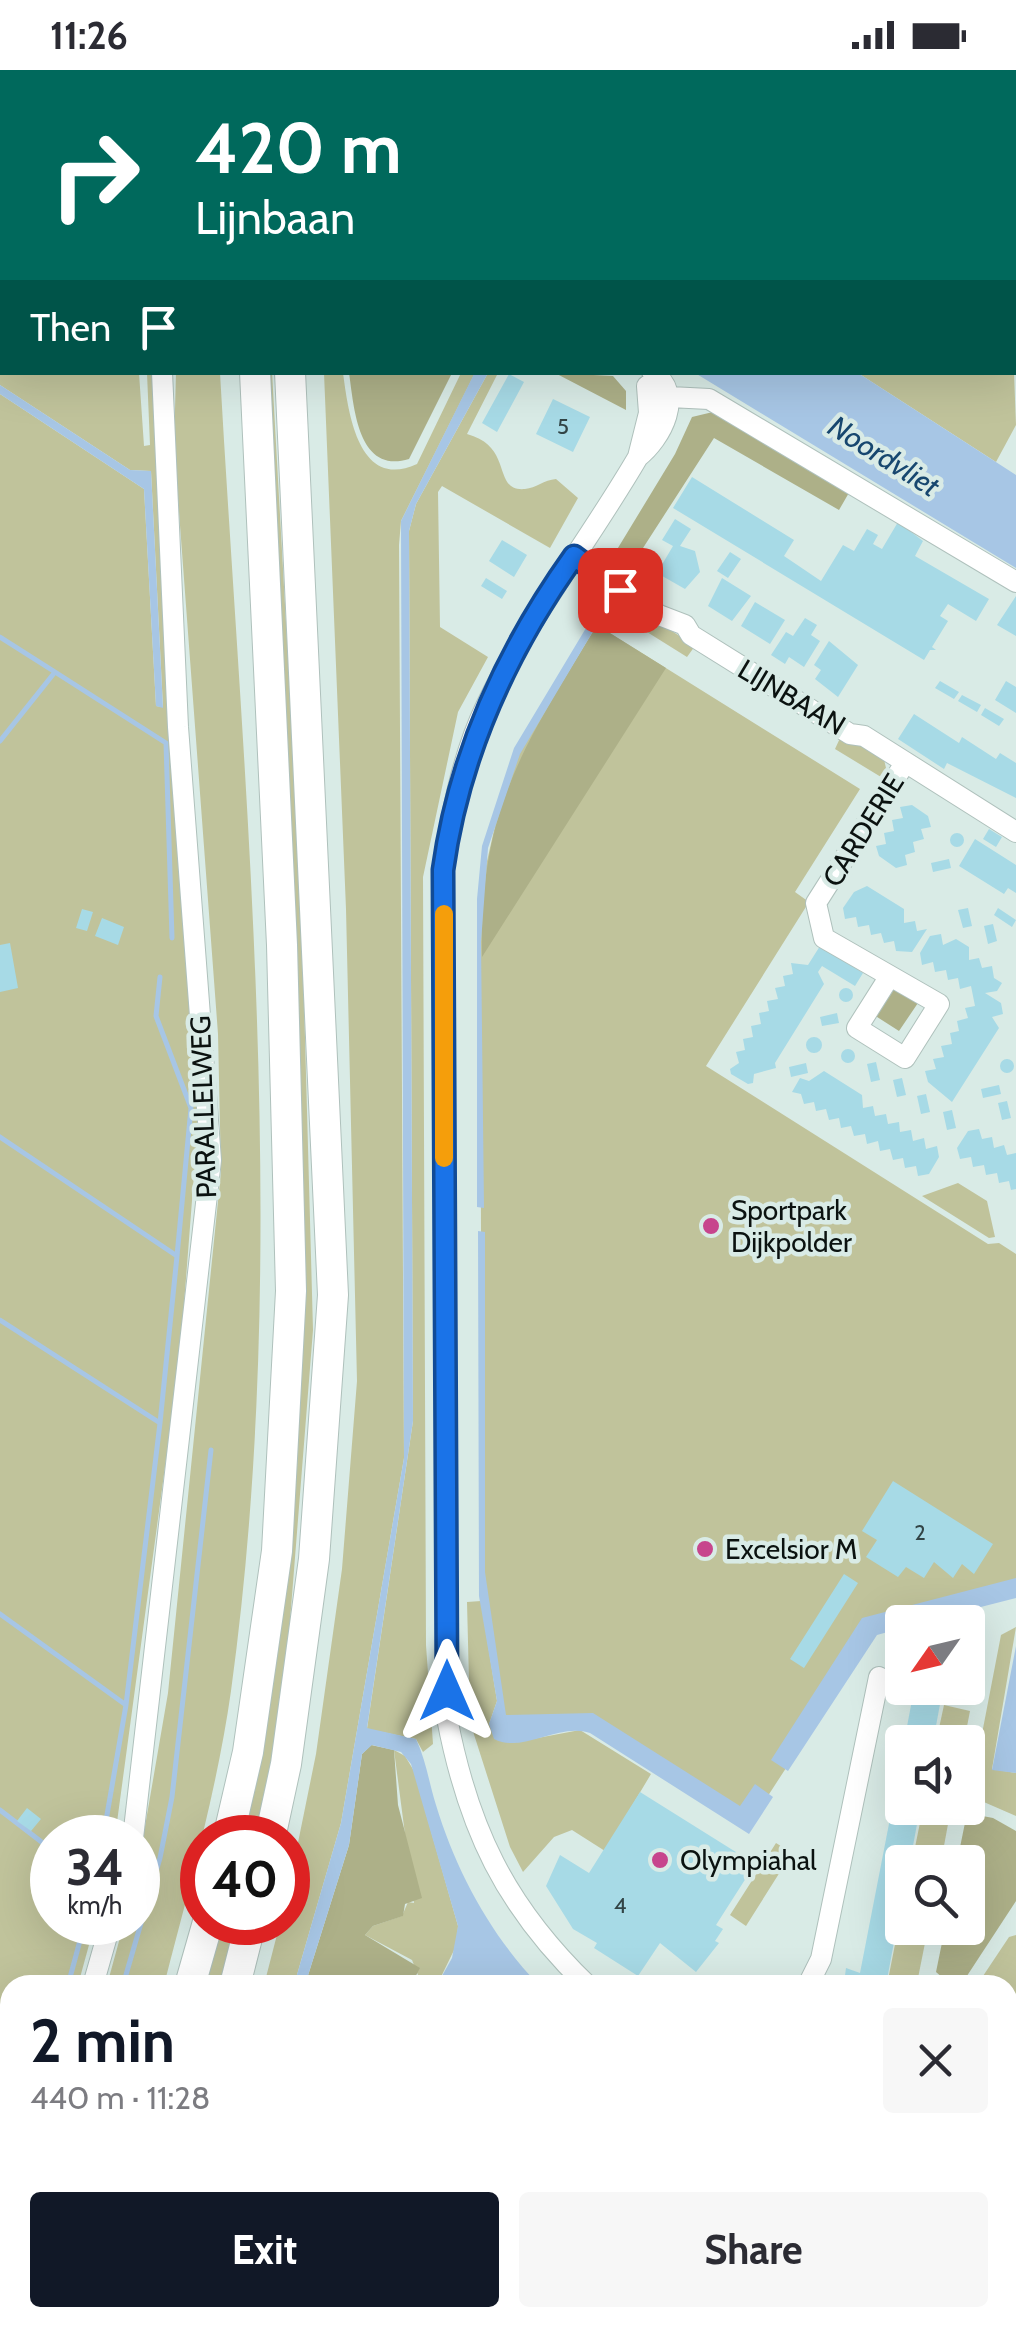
<!DOCTYPE html>
<html lang="en">
<head>
<meta charset="utf-8">
<style>
  body { margin:0; font-family:Cabin,sans-serif; background:#f7f7f7; color:#2b2b33; height:100vh; display:flex; flex-direction:column; font-size:38px; white-space:nowrap }
  * { box-sizing:border-box; margin:0 }
  p { font-size:32px; color:#7c7c81 }
  .icon { flex:none; width:55px; height:55px; fill:none; stroke:currentColor; stroke-width:2; stroke-linecap:round; stroke-linejoin:round }
  .map { position:relative; flex:1; overflow:hidden }
  .panel { position:absolute; left:0px; top:1905px; width:1018px; height:352px; display:flex; flex-direction:column; background:#fff; border-radius:30px 30px 0 0; box-shadow:0 10px 40px #0002 }
  .panel>* { flex:none }
  .guide { position:absolute; left:0px; top:0px; width:1018px; height:305px; box-shadow:0 10px 40px #0002; background:#00695c; color:#fff; overflow:hidden }
  .needle { width:65px; rotate:236deg }
  .buttons { position:absolute; left:885px; top:1535px; display:grid; gap:20px }
  .buttons a { display:grid; place-items:center; width:100px; height:100px; border-radius:10px; background:#fff; box-shadow:0 10px 40px #0002; font-size:50px }
  .speed { position:absolute; left:30px; top:1745px; display:flex; gap:20px; font-size:50px; font-weight:700; text-align:center }
  .speed>* { display:grid; place-content:center; width:130px; height:130px; border-radius:50%; background:#fff; box-shadow:0 10px 40px #0002; line-height:1 }
  .speed small { font-size:25px; font-weight:400 }
  .speed .limit { border:15px solid #d22; background:#fff; color:#111 }
  .pin { position:absolute; display:grid; place-items:center; width:85px; height:85px; color:#fff; margin:-42px; border-radius:20px; box-shadow:0 5px 15px #0006 }
  .me { position:absolute; width:110px; margin:-55px; rotate:0deg; stroke-linejoin:round; filter:drop-shadow(0 0 8px #0008) }
  .turn { display:flex; align-items:center; gap:35px; height:210px; padding:0 30px; font-size:45px }
  .turn .icon { width:130px; height:130px; stroke-width:2.5 }
  .turn b { display:block; font-size:70px; line-height:85px }
  .then { display:flex; align-items:center; height:95px; padding:0 30px; background:#0003; gap:20px; font-size:38px }
  .round { display:grid; place-items:center; flex:none; width:105px; height:105px; border-radius:10px; background:#f7f7f7 }
  .summary { display:flex; align-items:center; justify-content:space-between; height:170px; padding:0 30px }
  h1 { font-size:60px; font-weight:700; line-height:75px; color:#111827 }
  .cta { display:flex; gap:20px; margin-top:auto; padding:20px 30px }
  .cta a { flex:1; height:115px; border-radius:10px; background:#111827; color:#fff; font-size:40px; font-weight:700; line-height:115px; text-align:center }
  .cta a+a { background:#f7f7f7; color:#2b2b33 }
  .status { display:flex; justify-content:space-between; align-items:center; height:70px; padding:0 50px; background:#fff; direction:ltr }
  .status svg { height:28px; fill:currentColor }
  .map>svg:first-child { display:block }
  .green { fill:#c0c39b }
  .forest { fill:#adb088 }
  .water { fill:#a7c6e5 }
  .lines { fill:none; stroke-linecap:round; stroke-linejoin:round }
  .stream { stroke:#a7c6e5; stroke-width:5 }
  .building { fill:#a7dae6 }
  .minor-casing { stroke:#afc1bc; stroke-width:22 }
  .highway-casing { stroke:#afc1bc; stroke-width:32 }
  .minor { stroke:#fff; stroke-width:20 }
  .highway { stroke:#fff; stroke-width:30 }
  .route-casing { stroke:#114b97; stroke-width:25 }
  .route { stroke:#1a73e8; stroke-width:18 }
  .slow { stroke:#f59e0b; stroke-width:18 }
  .poi-dot { fill:#c7458d; stroke:#d9ebe6; stroke-width:4 }
  .labels { text-anchor:middle; dominant-baseline:central; stroke-width:9; stroke-linejoin:round; paint-order:stroke }
  .number-label { font-size:22px; fill:#324446 }
  .street-label { font-size:28px; fill:#0b1210; stroke:#d9ebe6 }
  .poi-label { font-size:28px; fill:#0b1210; stroke:#d9ebe6; text-anchor:start }
  .water-label { font-size:30px; font-style:italic; fill:#17476f; stroke:#d9ebe6 }
</style>
</head>
<body>
<div class="status"><b>11:26</b><svg viewBox="0 0 49 12"><path d="M0 12V9h3v3zM5 12V6h3v6zM10 12V3h3v9zM15 12V0h3v12zM26 1h20v11H26zM47 4h2v5h-2z"/></svg></div>
<div class="map">
<svg width="1016" height="2257" viewBox="0 0 1016 2257">
  <rect width="100%" height="100%" fill="#d9ebe6"/>
  <path class="green" d="M0 142 2 302 139 303 144 376 150 375 147 303H152L199 1040 180 1286 115 1767 52 1768V1852L95 1853 78 1915H10V2132L0 2163V324L144 419 156 636 163 637 151 401 130 400 0 315Z
    M272 302 301 821 313 1260 285 1614 257 1767 238 1768 274 1605 297 1400 301 1247 265 303Z
    M176 303H220C245 741 291 1183 231 1621 217 1720 189 1818 164 1915H107L124 1853 138 1852V1797L168 1623 221 1102 218 964 174 375Z
    M324 303H343C348 338 357 422 417 394L461 303H475L401 451 399 475 404 1388 341 1753 294 1915H264L280 1853 288 1852V1822L316 1684 342 1499 357 1311 346 839Z
    M488 303H498L467 364C515 377 491 422 525 419 536 418 544 410 556 409L578 428 550 478 442 416 438 422 440 557 488 587 458 642 423 807 426 1575 433 1674 423 1682 416 1669 367 1659 413 1351 409 461 416 434Z
    M858 303H1014L1016 355 996 392Z
    M647 545 695 576 687 587 639 557Z
    M597 555 860 719 795 822 809 832 706 996 988 1174 999 1173 1016 1184V1519L877 1558 749 1755 588 1650 502 1653 482 1507 480 822 507 703Z
    M841 666 883 685 886 698 881 707 835 679Z
    M958 1113 987 1131 995 1167 989 1168 922 1126Z
    M481 1531 497 1631 489 1654 511 1673 580 1660 651 1704 605 1781 572 1760 554 1767 523 1802 510 1777 470 1652 467 1532Z
    M1016 1557 992 1699 1016 1703V1746L970 1726 1001 1565Z
    M944 1635 970 1641 964 1672H936Z
    M394 1680 405 1686 414 1701 458 1856 457 1874 437 1915H411L418 1905 412 1890 365 1865 373 1856 402 1846 408 1832 414 1833Z
    M923 1738H951L941 1792H912Z
    M776 1773 792 1783 746 1856 730 1845Z
    M902 1839V1858H928L918 1908 928 1915H887Z
    M218 1853H238L222 1915H199Z
    M1016 1865V1990L1014 1997 1008 1995V1915H977L1009 1867Z
    M865 2248H935L963 2257H910L890 2250 887 2257H876Z"/>
  <path class="forest" d="M349 303H452L409 389C357 405 354 335 349 303Z
    M555 303 613 306 626 321V340Z
    M717 341 850 421 839 440 714 368 623 509 607 496 675 384 692 347Z
    M597 555 666 598 482 887C479 739 524 676 597 555Z
    M889 917 920 930 899 961 874 945Z
    M371 1675 394 1680 398 1735 422 1828 405 1834 403 1846 373 1856 365 1865 420 1898 411 1915H305L349 1775 362 1684Z
    M967 1743 993 1748 1016 1761V1831L961 1915H951L936 1902 945 1858H968V1792H957Z
    M198 2248H277L272 2257H195Z"/>
  <path class="water" d="M475 302 488 303 416 434 409 461 413 1351 367 1658 416 1669C426 1690 429 1713 436 1735 456 1801 491 1866 539 1915H437L452 1888 458 1856 411 1694 401 1682 372 1675 362 1684 349 1775 305 1915H294L341 1753 404 1388 401 451Z
    M695 303H858L1016 405V498Z
    M0 315 130 400 151 401 163 638 156 636 144 419 0 324Z
    M592 548 598 553 520 684 488 778 481 872 484 1138 477 1137V829L482 776 514 678Z
    M478 1161 485 1162V1502L506 1645 593 1643 740 1736 755 1714 773 1727 749 1764 590 1663C559 1652 522 1684 494 1669L489 1654 497 1631 479 1526Z
    M1016 1508V1528L922 1552H902V1558L877 1565 788 1701 771 1690 862 1548Z
    M1016 1576V1703L992 1700Z
    M1008 2235 1016 2240V2257H963L935 2248H1008Z
    M379 2248H471L483 2257H402Z"/>
  <g class="lines">
    <path class="stream" d="M0 567 55 602
      M0 671 55 602 166 673 172 868
      M160 907 156 946 191 1038 177 1186
      M0 1067 177 1186 160 1353 0 1250
      M0 1544 126 1635 160 1353
      M0 1740 52 1780
      M103 1768 126 1635
      M68 1915 85 1852
      M123 1915 160 1788 172 1727 211 1380
      M0 2028 10 2035
      M0 2154 10 2124
      M20 2257 23 2248"/>
  </g>
  <path class="building" d="M509 304 524 312 497 362 482 353Z
    M553 329 590 347 573 382 536 364Z
    M692 407 794 470 784 486 821 511 843 475 854 481 867 459 878 465 873 474 882 479 898 452 923 471 915 486 989 529 976 551 948 534 940 546 948 551 932 577 936 580H930L924 590 673 438Z
    M675 449 691 459 680 476 695 481 700 502 685 519 657 503 673 476 662 470Z
    M502 470 527 485 514 507 489 491Z
    M730 482 741 489 728 508 717 501Z
    M486 508 507 521 502 529 481 516Z
    M722 508 751 526 732 551 708 536Z
    M1016 526V566L997 555Z
    M755 532 785 550 770 574 741 556Z
    M805 548 817 555 811 565 820 571 804 597 789 587 785 594 771 585 786 562 793 566Z
    M829 571 858 595 838 627 815 609 821 600 814 595Z
    M940 611 959 622 954 629 935 618Z
    M1006 611 1016 617V643L995 630Z
    M962 625 981 635 977 642 958 631Z
    M985 638 1004 649 999 656 981 645Z
    M914 644 959 673 962 667 996 689 1000 683 1016 693V728L947 693 944 699 898 669Z
    M912 735 928 746 931 757 921 759 924 769 913 772 915 782 905 785 907 795 896 798 879 786 876 776 886 774 884 763 894 761 892 750 903 748 900 737Z
    M989 759 1002 767 996 777 983 769Z
    M950 770a7 7 0 1 1 14 0a7 7 0 1 1-14 0Z
    M975 769 1016 795V823L1008 818 1004 824 959 796Z
    M949 789 951 798 933 802 931 793Z
    M867 816 904 839V853L915 851 917 861 927 859 912 882 896 881 894 871 884 873 881 863 871 865 869 855 858 857 856 847 845 849 843 838 854 822Z
    M968 838 972 856 963 858 958 840Z
    M998 838 1016 850 1012 857 994 845Z
    M82 839 93 842 87 861 76 858Z
    M102 848 124 857 118 875 95 866Z
    M993 854 997 871 988 874 984 856Z
    M941 864 943 875 956 869 969 877V890L979 888 982 898 992 896 994 908 1002 913 997 921 985 923 1001 933 1003 944 992 947 999 958 952 1032 928 1012 925 1001 936 999 933 989 944 987 941 976 952 974 950 963 959 961 957 951 968 948 965 938 975 936 971 916 960 919 958 908 948 910 946 900 935 902 933 892 922 895 920 883 930 866Z
    M10 873 18 918 0 922V875Z
    M820 876 863 903 855 916 822 896 818 902 824 914 775 993 776 998 754 1004 753 1013 748 1014 731 1004 730 999 739 993 736 982 745 980 743 969 753 967 751 956 761 954 759 943 769 941 767 931 778 929 775 918 785 916 783 906 793 904 791 893 808 895Z
    M839 925a7 7 0 1 1 14 0a7 7 0 1 1-14 0Z
    M837 943 839 953 822 956 820 947Z
    M806 975a8 8 0 1 1 16 0a8 8 0 1 1-16 0Z
    M841 986a7 7 0 1 1 14 0a7 7 0 1 1-14 0Z
    M1000 996a7 7 0 1 1 14 0a7 7 0 1 1-14 0Z
    M876 992 880 1010 871 1012 867 994Z
    M806 993 808 1003 791 1007 789 997Z
    M824 1001 862 1025 863 1038 873 1036 875 1046 886 1044 888 1054 899 1052 900 1062 911 1060 913 1071 924 1068 926 1079 937 1076 939 1087 929 1104 918 1106 916 1096 905 1098 903 1088 893 1090 890 1079 880 1081 878 1071 867 1074 865 1064 854 1066 851 1056 841 1058 839 1048 829 1050 826 1039 816 1041 814 1032 804 1034 801 1024 792 1022 800 1008 809 1011Z
    M902 1008 906 1025 897 1027 893 1010Z
    M999 1015 1001 1024 983 1028 981 1019Z
    M926 1024 930 1042 921 1044 917 1026Z
    M1007 1031 1011 1048 1002 1050 998 1033Z
    M952 1040 956 1058 947 1060 943 1042Z
    M979 1059 982 1069 992 1067 994 1078 1004 1075 1007 1085 1016 1083V1119L1011 1120 1009 1111 999 1113 997 1103 986 1105 984 1095 973 1097 971 1087 960 1089 957 1078 968 1061Z
    M893 1411 993 1474 974 1504 962 1494 953 1508 934 1492 924 1508 906 1497 898 1507 866 1487 877 1470 862 1461Z
    M844 1504 858 1513 804 1598 790 1589Z
    M904 1618H943L933 1672H904L913 1625 903 1624Z
    M901 1692 902 1738H920L910 1792H902V1829L886 1915 844 1913 846 1898 860 1903Z
    M640 1722 755 1794 716 1855 723 1859 715 1871 719 1873 696 1902 660 1873 638 1906 594 1878 597 1873 573 1859 546 1816 560 1785 589 1803Z
    M27 1738 41 1749 31 1761 17 1751Z
    M1008 2037 1016 2038V2067L1008 2065Z
    M513 2248H548L546 2254 536 2251 537 2257 511 2254Z
    M790 2248H826L823 2257H786Z"/>
  <g class="lines">
    <defs>
      <path id="minor" d="M123 0 126 2
        M824 2 825 0
        M650 326 709 329 1016 512
        M638 387 649 343 647 316
        M574 486 659 545 685 555 691 565 850 664 864 666 1016 762
        M888 909 857 958 905 988 939 934 824 868 816 833 905 693
        M133 1768 211 1090 178 657 162 302
        M93 1915 111 1852
        M587 1915C505 1836 468 1758 447 1648L443 799C451 745 462 686 486 636 528 548 589 471 638 387 661 369 686 324 652 302
        M808 1915 821 1889 879 1607
        M1008 2106 1016 2108
        M1008 2193 1016 2199
        M0 2218 10 2187
        M567 2257 571 2248
        M727 2257 730 2248"/>
      <path id="highway" d="M239 0 240 2
        M275 0V2
        M228 1768 248 1682 277 1481 291 1221 282 875 255 302
        M270 1768 286 1694 314 1489 333 1225 290 302
        M190 1915 208 1852
        M235 1915 251 1852
        M81 2257 84 2248
        M138 2257 141 2248"/>
    </defs>
    <use href="#minor" class="minor-casing"/>
    <use href="#highway" class="highway-casing"/>
    <use href="#minor" class="minor"/>
    <use href="#highway" class="highway"/>
  </g>
  <g class="lines">
    <defs>
      <path id="route" d="M447 1621 443 800C459 684 507 580 574 486L620 520"/>
    </defs>
    <use href="#route" class="route-casing"/>
    <use href="#route" class="route"/>
    <path class="slow" d="M444 844V1088"/>
  </g>
  <g class="poi-dot">
    <circle cx="711" cy="1156" r="10"/>
    <circle cx="705" cy="1479" r="10"/>
    <circle cx="660" cy="1790" r="10"/>
  </g>
  <g class="labels">
    <g class="number-label">
      <text x="563" y="356">5</text>
      <text x="920" y="1462">2</text>
      <text x="620" y="1835">4</text>
    </g>
    <g class="street-label">
      <text transform="translate(792 627) rotate(31)">LIJNBAAN</text>
      <text transform="translate(863 760) rotate(-58)">CARDERIE</text>
      <text transform="translate(203 1037) rotate(-92)">PARALLELWEG</text>
    </g>
    <g class="poi-label">
      <text x="731" y="1140">Sportpark<tspan x="731" dy="32">Dijkpolder</tspan></text>
      <text x="725" y="1479">Excelsior M</text>
      <text x="680" y="1790">Olympiahal</text>
    </g>
    <g class="water-label">
      <text transform="translate(884 386) rotate(32)">Noordvliet</text>
    </g>
  </g>
</svg>
<div class="buttons">
<a><svg class="needle" viewBox="-14 -14 28 28"><path d="M0-13l5 13h-10z" fill="#e53935"/><path d="M0 13l5-13h-10z" fill="#7c7c81"/></svg></a>
<a><svg class="icon" aria-label="sound" viewBox="0 0 24 24"><path d="M4 9h4l5-4v14l-5-4H4zM17 9q2 3 0 6"/></svg></a>
<a><svg class="icon" aria-label="search" viewBox="0 0 24 24"><circle cx="10" cy="10" r="6"/><path d="M15 15l6 6"/></svg></a>
</div>
<div class="speed"><div>34<small>km/h</small></div><div class="limit">40</div></div>
<div class="pin" style="left:620px;top:520px;background:#d93025"><svg class="icon" aria-label="arrive" viewBox="0 0 24 24"><path d="M6 21V4h12l-3 4 3 4H6"/></svg></div>
<svg class="me" style="left:447px;top:1621px" viewBox="-20 -20 40 40"><path d="M0-17L14 15 0 8-14 15z" fill="#1a73e8" stroke="#fff" stroke-width="4"/></svg>
<div class="guide">
<div class="turn"><svg class="icon" aria-label="right" viewBox="0 0 24 24"><path d="M7 20v-9h11M14 6l5 5-5 5"/></svg><div><b>420 m</b>Lijnbaan</div></div>
<div class="then">Then<svg class="icon" aria-label="arrive" viewBox="0 0 24 24"><path d="M6 21V4h12l-3 4 3 4H6"/></svg></div>
</div>
<section class="panel">
<div class="summary"><div><h1>2 min</h1><p>440 m · 11:28</p></div><a class="round"><svg class="icon" aria-label="close" viewBox="0 0 24 24"><path d="M6 6l12 12M18 6L6 18"/></svg></a></div>
<div class="cta"><a>Exit</a><a>Share</a></div>
</section>
</div>
</body>
</html>
